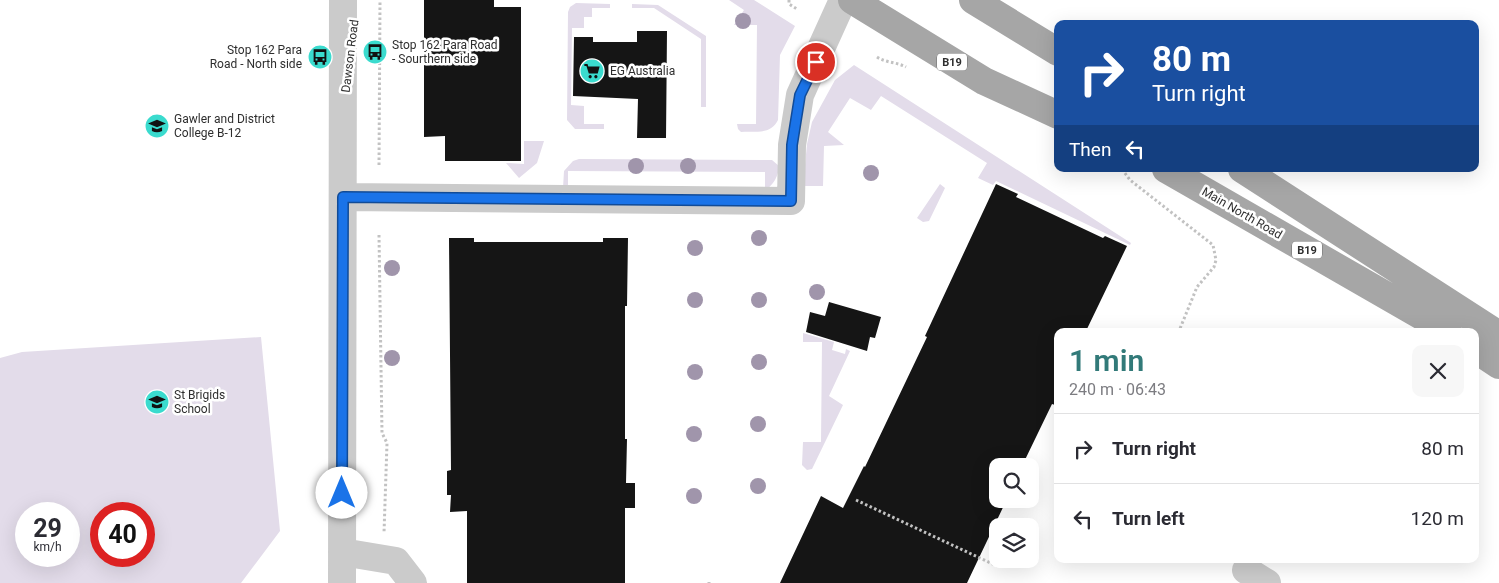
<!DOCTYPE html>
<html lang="en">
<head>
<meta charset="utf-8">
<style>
  body { margin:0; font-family:Roboto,sans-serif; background:#f7f7f7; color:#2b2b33; height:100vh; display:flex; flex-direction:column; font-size:19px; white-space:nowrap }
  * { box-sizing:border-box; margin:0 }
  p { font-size:16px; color:#7c7c81 }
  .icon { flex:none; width:28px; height:28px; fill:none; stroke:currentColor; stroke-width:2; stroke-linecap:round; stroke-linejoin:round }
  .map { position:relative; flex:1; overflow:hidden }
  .sheet { position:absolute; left:1054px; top:328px; width:425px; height:235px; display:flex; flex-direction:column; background:#fff; border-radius:10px; box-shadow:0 5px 20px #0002 }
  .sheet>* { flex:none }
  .top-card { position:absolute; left:1054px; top:20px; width:425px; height:152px; border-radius:10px; box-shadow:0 5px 20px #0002; background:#1a4fa0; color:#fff; overflow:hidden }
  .fabs { position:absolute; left:989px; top:458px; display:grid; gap:10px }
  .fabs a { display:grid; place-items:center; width:50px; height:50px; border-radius:10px; background:#fff; box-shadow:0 5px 20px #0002; font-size:25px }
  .speed { position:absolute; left:15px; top:502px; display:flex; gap:10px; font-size:25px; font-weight:700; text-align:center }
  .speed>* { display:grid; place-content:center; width:65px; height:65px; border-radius:50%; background:#fff; box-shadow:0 5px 20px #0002; line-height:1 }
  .speed small { font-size:12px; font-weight:400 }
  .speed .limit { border:8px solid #d22; background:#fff; color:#111 }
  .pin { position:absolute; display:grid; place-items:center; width:42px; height:42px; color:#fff; margin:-21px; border:2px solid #fff; border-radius:50%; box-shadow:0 1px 5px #0007 }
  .me { position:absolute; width:55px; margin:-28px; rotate:0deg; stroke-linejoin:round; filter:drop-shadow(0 0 4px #0008) }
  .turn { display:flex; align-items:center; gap:18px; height:105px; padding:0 15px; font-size:22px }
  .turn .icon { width:65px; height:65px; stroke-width:2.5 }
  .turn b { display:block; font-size:35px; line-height:42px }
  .then { display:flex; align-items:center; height:48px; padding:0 15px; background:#0003; gap:10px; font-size:19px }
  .round { display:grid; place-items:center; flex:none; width:52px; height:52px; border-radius:10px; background:#f7f7f7 }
  .summary { display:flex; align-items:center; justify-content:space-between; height:85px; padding:0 15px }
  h1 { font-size:30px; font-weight:600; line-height:38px; color:#327a79 }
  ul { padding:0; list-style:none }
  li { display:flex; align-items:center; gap:15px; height:70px; padding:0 15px; border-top:1px solid #e1e1e2 }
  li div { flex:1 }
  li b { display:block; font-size:19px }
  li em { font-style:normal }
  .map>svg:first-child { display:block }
  .green { fill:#e3dcea; fill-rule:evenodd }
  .building { fill:#151515 }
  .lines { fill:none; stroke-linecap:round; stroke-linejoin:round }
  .path { stroke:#c2c2c2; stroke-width:3; stroke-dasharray:2.5 2.5; stroke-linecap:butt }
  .minor { stroke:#cbcbcb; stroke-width:28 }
  .major { stroke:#a6a6a6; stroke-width:28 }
  .tree { fill:#a095ab }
  .route-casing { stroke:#114b97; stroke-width:12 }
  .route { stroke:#1a73e8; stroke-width:9 }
  .labels { text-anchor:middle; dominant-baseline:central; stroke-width:5; stroke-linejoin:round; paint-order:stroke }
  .shield { fill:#fff; stroke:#6d6d6d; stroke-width:1 }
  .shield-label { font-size:11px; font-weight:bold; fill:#2e2e2e }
  .poi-label { font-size:12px; fill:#2e2e2e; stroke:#fff; text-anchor:start }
  .street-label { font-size:12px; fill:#2e2e2e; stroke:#fff }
</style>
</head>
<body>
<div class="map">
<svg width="1499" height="583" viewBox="0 0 1499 583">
  <rect width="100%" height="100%" fill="#fff"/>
  <path class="green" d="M729 0H754L795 26 780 55 778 120C771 135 755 131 741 132L738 129 737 124H756L757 25H734L744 10Z
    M576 3 610 4V8H592V17H584V28H572L571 105 584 106V124H604V129H575L567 120 568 12 570 7Z
    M632 4 658 5 706 36V107H701V39L654 8H632Z
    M854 65 1131 243 1130 245 996 181 993 185 978 178 987 163 881 96 871 110 850 98 828 132 844 145 824 146 823 186H803L807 144 812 122 835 80Z
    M524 141H544L537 163 519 178 506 163 524 164Z
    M579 159 772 160 779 166C779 175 773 186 765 190V172L568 171V189L563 188 564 171 573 161Z
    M940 184 945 188 929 221 923 222 917 218Z
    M803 333 834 342 832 350 845 354 846 349 850 351 829 396 843 405 812 469 807 470 802 465 803 442H821L822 342H803Z
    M261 337 280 531 241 583H0V358L22 352ZM26 514H69V556H26ZM101 514H144V556H101Z"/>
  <path class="building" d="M424 0H494V7H521V161H445V136L424 137Z
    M637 31H667L666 138H637L638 99 573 96 574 37H593V42H637Z
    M996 184 1018 194 1016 197 1103 238 1105 236 1127 246 1086 331H1058V406L1052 404 1022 466H998V499H1007L967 583H780L821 496 843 508 864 466 865 467 927 337 925 336Z
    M449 238H474V242H603V238H628L627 306H625V439H627L626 483H635V508H625V583H467V511L450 512 451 495H447V471L451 470Z
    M829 302 881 317 875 338 870 337 867 351 806 332 810 312 825 316Z"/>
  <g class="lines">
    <path class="path" d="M789 0V4L797 9
      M877 57C886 63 897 62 906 67
      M379 165 380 0
      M1122 169 1130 180 1213 245 1216 260 1214 267 1197 287 1179 331
      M379 235 382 433 387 443 384 533
      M856 500 997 566
      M709 583V582"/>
    <path class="minor" d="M343 197 791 201 792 145 800 95 843 0
      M342 552 396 561 413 583
      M1246 570 1267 583
      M342 583 343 0"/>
    <path class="major" d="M852 0 984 81 1058 115
      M973 0 1058 52
      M1166 169 1448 331
      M1242 169 1499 335
      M1475 349 1499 365"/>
  </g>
  <g class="tree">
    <circle cx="743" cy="21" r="8"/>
    <circle cx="636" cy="166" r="8"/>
    <circle cx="688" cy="166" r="8"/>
    <circle cx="871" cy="173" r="8"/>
    <circle cx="759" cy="238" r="8"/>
    <circle cx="695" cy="248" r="8"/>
    <circle cx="392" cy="268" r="8"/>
    <circle cx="817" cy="292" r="8"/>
    <circle cx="695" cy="300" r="8"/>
    <circle cx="759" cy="300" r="8"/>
    <circle cx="392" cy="358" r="8"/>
    <circle cx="759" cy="362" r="8"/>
    <circle cx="695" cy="372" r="8"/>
    <circle cx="758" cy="424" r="8"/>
    <circle cx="694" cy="434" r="8"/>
    <circle cx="758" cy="486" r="8"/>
    <circle cx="694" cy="496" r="8"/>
  </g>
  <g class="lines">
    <defs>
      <path id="route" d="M342 493 343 197 791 201 792 145 800 95 816 62"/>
    </defs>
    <use href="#route" class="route-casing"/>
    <use href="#route" class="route"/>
  </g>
  <defs>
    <symbol id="bus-disc" viewBox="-11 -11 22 22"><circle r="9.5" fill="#3adbce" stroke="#fff"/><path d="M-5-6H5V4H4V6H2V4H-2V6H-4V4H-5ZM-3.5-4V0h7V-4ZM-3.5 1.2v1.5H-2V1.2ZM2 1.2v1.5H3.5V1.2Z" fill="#111"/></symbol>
    <symbol id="supermarket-disc" viewBox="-11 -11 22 22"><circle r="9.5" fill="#3adbce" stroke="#fff"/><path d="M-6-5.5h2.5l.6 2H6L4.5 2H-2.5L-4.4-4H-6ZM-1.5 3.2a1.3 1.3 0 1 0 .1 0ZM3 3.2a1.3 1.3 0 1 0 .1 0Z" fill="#111"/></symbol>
    <symbol id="school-disc" viewBox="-11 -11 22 22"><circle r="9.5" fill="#3adbce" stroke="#fff"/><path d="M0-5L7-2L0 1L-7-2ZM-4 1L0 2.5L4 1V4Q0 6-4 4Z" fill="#111"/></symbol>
  </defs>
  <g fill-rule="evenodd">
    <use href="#bus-disc" x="361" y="38" width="28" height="28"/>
    <use href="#bus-disc" x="306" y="43" width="28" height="28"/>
    <use href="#supermarket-disc" x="578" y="57" width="28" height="28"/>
    <use href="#school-disc" x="143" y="112" width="28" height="28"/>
    <use href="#school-disc" x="143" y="388" width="28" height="28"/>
  </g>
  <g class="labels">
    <g class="shield">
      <rect x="937" y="53.5" width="30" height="17" rx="4"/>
      <rect x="1292" y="241.5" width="30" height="17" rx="4"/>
    </g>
    <g class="shield-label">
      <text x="952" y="62">B19</text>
      <text x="1307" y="250">B19</text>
    </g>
    <g class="poi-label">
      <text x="392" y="45">Stop 162 Para Road<tspan x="392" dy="14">- Sourthern side</tspan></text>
      <text x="302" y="50" text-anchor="end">Stop 162 Para<tspan x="302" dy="14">Road - North side</tspan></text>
      <text x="610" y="71">EG Australia</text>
      <text x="174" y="119">Gawler and District<tspan x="174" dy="14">College B-12</tspan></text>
      <text x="174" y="395">St Brigids<tspan x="174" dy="14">School</tspan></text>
    </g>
    <g class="street-label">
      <text transform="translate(350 56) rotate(-83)">Dawson Road</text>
      <text transform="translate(1242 213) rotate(30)">Main North Road</text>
    </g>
  </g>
</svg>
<div class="fabs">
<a><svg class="icon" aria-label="search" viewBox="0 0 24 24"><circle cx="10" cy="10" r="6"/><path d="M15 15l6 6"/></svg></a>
<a><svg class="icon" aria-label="layers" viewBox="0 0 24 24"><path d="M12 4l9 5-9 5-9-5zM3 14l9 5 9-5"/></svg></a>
</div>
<div class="speed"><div>29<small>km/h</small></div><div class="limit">40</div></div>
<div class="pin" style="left:816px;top:62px;background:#d93025"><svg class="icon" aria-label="arrive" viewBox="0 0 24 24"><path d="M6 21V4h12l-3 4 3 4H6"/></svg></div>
<svg class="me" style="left:342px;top:493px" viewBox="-20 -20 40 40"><circle r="19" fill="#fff"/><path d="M0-13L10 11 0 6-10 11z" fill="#1a73e8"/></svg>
<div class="top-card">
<div class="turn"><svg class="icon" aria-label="right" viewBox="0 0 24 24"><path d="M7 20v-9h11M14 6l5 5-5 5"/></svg><div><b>80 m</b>Turn right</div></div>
<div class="then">Then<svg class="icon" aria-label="left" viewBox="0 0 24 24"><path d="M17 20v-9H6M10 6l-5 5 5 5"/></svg></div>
</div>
<section class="sheet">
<div class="summary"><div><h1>1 min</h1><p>240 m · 06:43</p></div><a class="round"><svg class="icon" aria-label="close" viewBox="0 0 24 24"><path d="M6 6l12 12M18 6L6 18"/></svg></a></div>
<ul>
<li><svg class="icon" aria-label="right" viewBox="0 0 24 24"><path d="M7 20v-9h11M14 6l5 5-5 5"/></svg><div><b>Turn right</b></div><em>80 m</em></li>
<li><svg class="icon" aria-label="left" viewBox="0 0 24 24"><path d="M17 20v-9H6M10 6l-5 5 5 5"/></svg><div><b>Turn left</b></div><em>120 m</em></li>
</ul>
</section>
</div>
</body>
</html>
